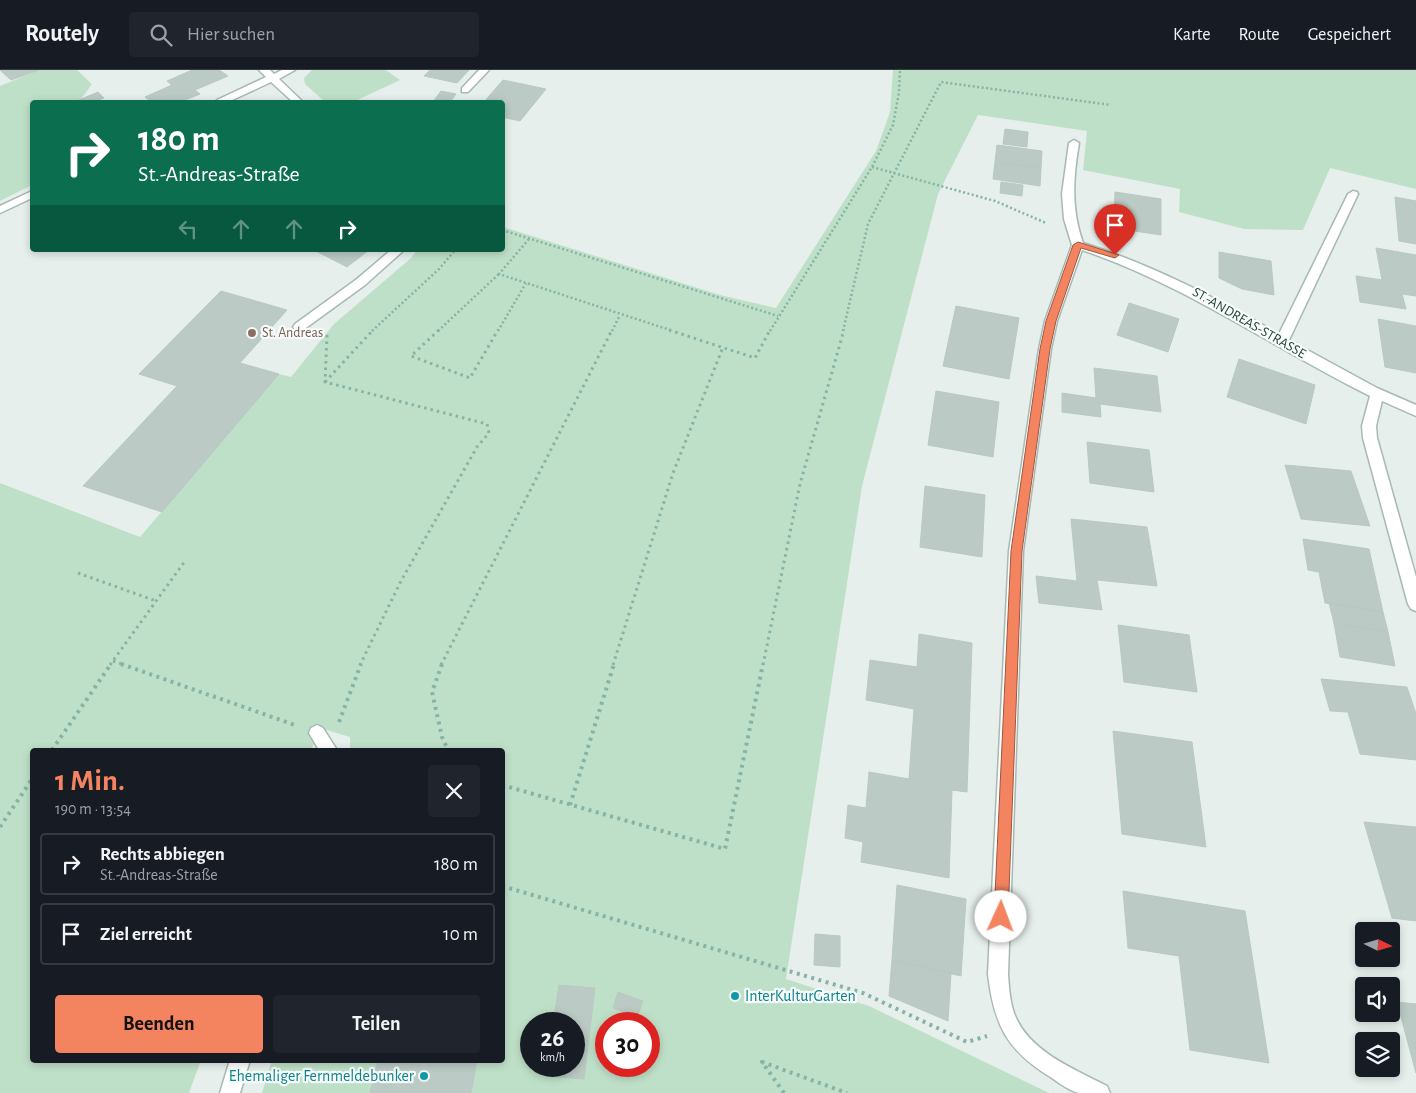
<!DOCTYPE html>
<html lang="de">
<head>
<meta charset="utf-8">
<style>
  body { margin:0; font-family:"Alegreya Sans",sans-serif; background:#20242c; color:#f1f3f6; height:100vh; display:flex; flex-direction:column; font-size:19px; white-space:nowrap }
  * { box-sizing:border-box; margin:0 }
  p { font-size:16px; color:#9ea1a6 }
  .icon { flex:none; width:28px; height:28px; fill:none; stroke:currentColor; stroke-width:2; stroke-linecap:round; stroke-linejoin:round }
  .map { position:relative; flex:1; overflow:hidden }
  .drawer { position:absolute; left:30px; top:678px; width:475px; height:315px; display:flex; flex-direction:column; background:#171b24; border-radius:5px; box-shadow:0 2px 8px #0003 }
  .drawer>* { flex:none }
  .guide { position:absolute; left:30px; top:30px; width:475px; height:152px; border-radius:5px; box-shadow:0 2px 8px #0003; background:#0b6e4f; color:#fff; overflow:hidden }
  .needle { width:32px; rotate:95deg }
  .controls { position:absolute; left:1355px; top:852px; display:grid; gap:10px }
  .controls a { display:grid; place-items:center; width:45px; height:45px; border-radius:5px; background:#171b24; box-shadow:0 2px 8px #0003; font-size:25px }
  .speed { position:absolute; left:520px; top:942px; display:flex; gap:10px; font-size:25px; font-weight:700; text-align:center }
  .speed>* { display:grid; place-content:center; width:65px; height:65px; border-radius:50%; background:#171b24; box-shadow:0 2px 8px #0003; line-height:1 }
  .speed small { font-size:12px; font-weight:400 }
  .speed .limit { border:8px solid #d22; background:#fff; color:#111 }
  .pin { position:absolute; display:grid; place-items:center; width:42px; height:42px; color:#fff; margin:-51px -21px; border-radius:50% 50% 50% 0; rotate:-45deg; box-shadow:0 0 5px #0007 }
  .pin .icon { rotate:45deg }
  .me { position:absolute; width:55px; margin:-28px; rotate:2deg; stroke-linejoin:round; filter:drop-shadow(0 0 4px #0008) }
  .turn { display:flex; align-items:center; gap:18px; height:105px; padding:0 25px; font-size:22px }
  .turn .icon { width:65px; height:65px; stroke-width:2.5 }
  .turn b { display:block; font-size:35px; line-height:42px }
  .lanes { display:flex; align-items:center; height:48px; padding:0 25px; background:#0003; justify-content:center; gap:25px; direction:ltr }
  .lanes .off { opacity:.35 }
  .round { display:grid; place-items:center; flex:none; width:52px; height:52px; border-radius:5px; background:#20242c }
  .head { display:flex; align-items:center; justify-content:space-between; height:85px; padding:0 25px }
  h1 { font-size:30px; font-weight:700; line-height:38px; color:#f4845f }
  .primary-button { display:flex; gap:10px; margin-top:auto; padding:10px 25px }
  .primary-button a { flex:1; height:58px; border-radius:5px; background:#f4845f; color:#111; font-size:20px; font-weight:700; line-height:58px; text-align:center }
  .primary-button a+a { background:#20242c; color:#f1f3f6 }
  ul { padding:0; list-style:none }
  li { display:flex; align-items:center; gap:15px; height:62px; margin:0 10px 8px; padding:0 15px; border:2px solid #363941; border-radius:5px }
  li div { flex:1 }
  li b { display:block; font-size:19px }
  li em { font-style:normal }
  header { display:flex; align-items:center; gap:30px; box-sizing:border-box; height:70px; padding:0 25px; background:#171b24; border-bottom:1px solid #363941 }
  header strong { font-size:24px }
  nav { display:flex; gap:28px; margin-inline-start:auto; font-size:18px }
  .search { width:350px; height:45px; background:#20242c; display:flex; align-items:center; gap:12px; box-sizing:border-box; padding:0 18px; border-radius:5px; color:#9ea1a6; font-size:19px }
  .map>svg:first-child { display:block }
  .green { fill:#bfe0c8; fill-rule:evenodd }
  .building { fill:#bbcac4; stroke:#b8c9c2 }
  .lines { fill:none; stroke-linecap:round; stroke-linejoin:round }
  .minor-casing { stroke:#a8b8b2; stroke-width:3 }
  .path-far2 { stroke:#86b3a5; stroke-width:2.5; stroke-dasharray:2 2.5; stroke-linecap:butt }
  .path-far1 { stroke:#86b3a5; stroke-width:3; stroke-dasharray:2.5 4; stroke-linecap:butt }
  .path { stroke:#86b3a5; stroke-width:4; stroke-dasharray:3 4.5; stroke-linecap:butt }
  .minor { fill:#fff; fill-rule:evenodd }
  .route { fill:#f4845f; stroke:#9f563e }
  .education-dot { fill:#8d6e63; stroke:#f7fbf9; stroke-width:2 }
  .culture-dot { fill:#0f9aa8; stroke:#f7fbf9; stroke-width:2 }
  .labels { text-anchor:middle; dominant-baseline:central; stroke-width:4.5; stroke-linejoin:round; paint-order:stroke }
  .street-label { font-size:14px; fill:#24423a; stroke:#f7fbf9 }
  .education-label { font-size:14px; fill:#785e54; stroke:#f7fbf9; text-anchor:start }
  .near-culture-label { font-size:16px; fill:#0d838f; stroke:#f7fbf9; text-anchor:start }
</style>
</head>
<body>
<header>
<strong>Routely</strong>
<div class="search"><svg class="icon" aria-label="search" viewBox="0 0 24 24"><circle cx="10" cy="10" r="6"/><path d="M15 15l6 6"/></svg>Hier suchen</div>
<nav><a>Karte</a><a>Route</a><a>Gespeichert</a></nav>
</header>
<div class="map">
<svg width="1416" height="1023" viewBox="0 0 1416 1023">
  <rect width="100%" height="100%" fill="#e6efeb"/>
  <path class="green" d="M39 0H77L92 14 79 32H32V115L0 131V16Z
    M312 0H386L400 10 353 32H325L305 14 304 8Z
    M893 0H1416V119L1330 98 1303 160 1244 159 1179 142 1180 119 1083 100 1087 61 978 45 938 124 862 416 786 909 869 936 1049 1023H471L477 990H502V680H350V667L320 658 311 680H32V990H201L189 1023H0V413L140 467 279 304 291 307 334 254 411 188 417 180H502L503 157 720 225 776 238 876 81 890 42ZM559 915 595 918 584 1009 546 1006 547 996H531V954H553ZM618 922 643 931 637 947 613 938ZM606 954H649V996H606Z
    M272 990H378L370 1023H262Z"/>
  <path class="building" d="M0 0H39L11 10Z
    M192 0H219L228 6 195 20 200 24 180 32H152L145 27 172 15 167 11Z
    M430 0H469L457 13 424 6Z
    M503 10 546 19 520 51 502 47V32H484Z
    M441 21 456 24 450 32H433Z
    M98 22 104 28 93 32H82L79 30Z
    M1005 59 1028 62 1027 77 1003 74Z
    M997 75 1042 81 1041 98 995 92Z
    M995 92 1041 98 1040 116 993 109Z
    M1001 112 1023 115 1022 126 1000 123Z
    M1115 122 1161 129V165L1114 158Z
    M1395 127 1416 131V174L1399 171Z
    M1376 178 1416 185V226L1402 224 1406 239 1360 232 1356 206 1382 210Z
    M314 180H369L347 197Z
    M1219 182 1271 191 1274 225 1242 219 1219 208Z
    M221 221 287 240 240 293 279 304 162 442 83 416 177 316 139 304Z
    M1129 233 1179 249 1168 282 1117 265Z
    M956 236 1019 248 1009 309 943 296Z
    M1378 249 1416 256V303L1385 297Z
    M1239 289 1315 315 1306 354 1227 327Z
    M1094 298 1157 306 1161 342 1100 334 1101 347 1062 342V323L1096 328Z
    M936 321 999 332 993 387 928 375Z
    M1087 372 1149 380 1154 422 1090 413Z
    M1285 395 1351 401 1370 456 1301 449Z
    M925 416 985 425 982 487 920 477Z
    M1071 449 1147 457 1157 516 1097 510 1102 540 1039 533 1036 506 1077 511Z
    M1303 469 1369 479 1383 542 1325 533 1319 502 1308 500Z
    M1329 533 1383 542 1388 562 1334 553Z
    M1334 553 1388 562 1395 596 1340 587Z
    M1118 555 1189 565 1197 622 1124 612Z
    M919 564 972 573 967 722 952 720 949 808 861 792 863 772 845 768 848 735 866 738 869 702 909 709 914 639 866 630 870 590 917 597Z
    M1321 609 1407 617 1416 644V690L1360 684 1348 642 1330 641Z
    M1113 661 1192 672 1206 777 1122 764Z
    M1364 752 1416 757V851L1392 848Z
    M897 815 966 829 961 906 892 890Z
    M1123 821 1245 841 1269 993 1190 980 1179 886 1128 878Z
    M815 864 840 866V897L814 895Z
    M892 890 951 903 948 951 889 926Z
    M559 915 595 918 584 1009 546 1006 547 996H574V954H553Z
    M618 922 643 931 637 947 613 938Z
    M1397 932 1416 934V1003Z
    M378 990H477L471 1023H370Z"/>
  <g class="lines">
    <defs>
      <path id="minor" d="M259 0H270L274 4 282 0H295L279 9 303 32H293L271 12 228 32H216L217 30 266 7Z
        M479 0H489L468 22H462V18Z
        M1074 70 1079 73C1073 108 1071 139 1083 173 1153 195 1216 228 1279 264L1348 124 1353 121 1357 122 1358 124 1289 270 1377 318 1416 335V346L1382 331 1376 356 1377 368 1416 507V541L1411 539 1408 534 1363 368 1362 356 1370 326C1273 278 1186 215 1082 180L1057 251 1051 279 1023 481 1008 904C1009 919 1010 936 1017 950 1033 983 1076 1000 1107 1016L1110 1023C1101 1023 1088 1023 1079 1023 1070 1021 1059 1013 1052 1008 1007 981 994 955 988 904L1009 481 1039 279 1045 251 1072 175 1064 149 1062 124 1069 73Z
        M32 121V128L0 143V136Z
        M391 180H404L365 215 303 260H295L293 257 295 254 357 209Z
        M317 655 323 658 337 680H319L309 663 311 658Z
        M230 990H250L240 1023H220Z"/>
    </defs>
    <use href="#minor" class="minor-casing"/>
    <path class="path-far2" d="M872 97 995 131 1046 153
      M502 160 778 246
      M529 169 499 204 673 261
      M372 261 439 199 455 180
      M438 261 500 203
      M498 261 526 213
      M612 261 620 245
      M770 261 872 97 893 55 899 22 900 0
      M843 261 868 154 941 12 1111 35"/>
    <path class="path-far1" d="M439 260 411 286 470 308 498 260
      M669 260 755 288 770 260
      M327 265 325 312 487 354 489 363 477 377 401 511 360 595
      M325 312 373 260
      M78 503 156 531
      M113 591 125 595
      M110 595 185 491
      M441 595 612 260
      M613 595 673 403 723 277
      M763 595 800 414 844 260"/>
    <path class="path" d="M121 594 295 655
      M442 594 432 622 442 667 448 680
      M339 652 361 594
      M52 680 111 594
      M502 715 725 779 763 594
      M570 735 614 594
      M0 757 32 709
      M502 816 863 923 967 972 987 966
      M784 1023 762 992 847 1023"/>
    <use href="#minor" class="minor"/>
  </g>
  <path class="route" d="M1078 172 1119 185 1115 188 1081 178 1056 251 1050 279 1022 481 1008 847 1006 852 1001 854 996 852 994 847 1011 481 1040 279 1046 251 1073 175Z"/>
  <circle class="education-dot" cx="252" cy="263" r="5"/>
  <g class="culture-dot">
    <circle cx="735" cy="926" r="5"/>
    <circle cx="424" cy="1006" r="5"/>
  </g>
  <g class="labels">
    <g class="street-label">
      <text transform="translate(1249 253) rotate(30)">ST.-ANDREAS-STRASSE</text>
    </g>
    <g class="education-label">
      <text x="262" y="263">St. Andreas</text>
    </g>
    <g class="near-culture-label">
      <text x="745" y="926">InterKulturGarten</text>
      <text x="414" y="1006" text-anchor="end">Ehemaliger Fernmeldebunker</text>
    </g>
  </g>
</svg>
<div class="controls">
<a><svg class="needle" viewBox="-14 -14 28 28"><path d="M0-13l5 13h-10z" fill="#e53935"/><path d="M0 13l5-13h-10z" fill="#9ea1a6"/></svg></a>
<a><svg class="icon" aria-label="sound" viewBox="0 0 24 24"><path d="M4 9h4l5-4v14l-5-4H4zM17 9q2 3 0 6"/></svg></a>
<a><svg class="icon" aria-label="layers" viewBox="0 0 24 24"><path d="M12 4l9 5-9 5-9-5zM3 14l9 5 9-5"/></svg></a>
</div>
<div class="speed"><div>26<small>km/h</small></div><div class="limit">30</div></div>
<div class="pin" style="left:1115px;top:185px;background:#d93025"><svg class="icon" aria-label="arrive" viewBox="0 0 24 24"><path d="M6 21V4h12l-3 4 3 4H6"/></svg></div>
<svg class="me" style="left:1001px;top:847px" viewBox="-20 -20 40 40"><circle r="19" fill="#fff"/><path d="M0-13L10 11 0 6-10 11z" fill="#f4845f"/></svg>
<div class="guide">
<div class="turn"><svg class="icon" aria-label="right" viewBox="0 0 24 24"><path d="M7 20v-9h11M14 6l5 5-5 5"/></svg><div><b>180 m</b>St.-Andreas-Straße</div></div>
<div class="lanes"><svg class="icon off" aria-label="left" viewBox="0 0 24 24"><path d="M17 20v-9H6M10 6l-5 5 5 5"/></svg><svg class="icon off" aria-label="ahead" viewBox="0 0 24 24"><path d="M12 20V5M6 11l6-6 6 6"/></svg><svg class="icon off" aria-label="ahead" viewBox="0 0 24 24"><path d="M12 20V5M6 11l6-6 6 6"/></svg><svg class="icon" aria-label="right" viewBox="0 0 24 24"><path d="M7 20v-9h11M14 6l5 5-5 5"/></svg></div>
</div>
<section class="drawer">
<div class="head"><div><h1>1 Min.</h1><p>190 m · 13:54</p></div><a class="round"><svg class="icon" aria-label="close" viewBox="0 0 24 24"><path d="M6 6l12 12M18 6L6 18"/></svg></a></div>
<ul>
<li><svg class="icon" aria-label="right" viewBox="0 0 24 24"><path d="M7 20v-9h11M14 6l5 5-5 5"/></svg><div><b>Rechts abbiegen</b><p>St.-Andreas-Straße</p></div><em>180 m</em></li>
<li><svg class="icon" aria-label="arrive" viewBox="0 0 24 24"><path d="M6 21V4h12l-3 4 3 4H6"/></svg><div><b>Ziel erreicht</b></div><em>10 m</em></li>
</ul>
<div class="primary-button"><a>Beenden</a><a>Teilen</a></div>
</section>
</div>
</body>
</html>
